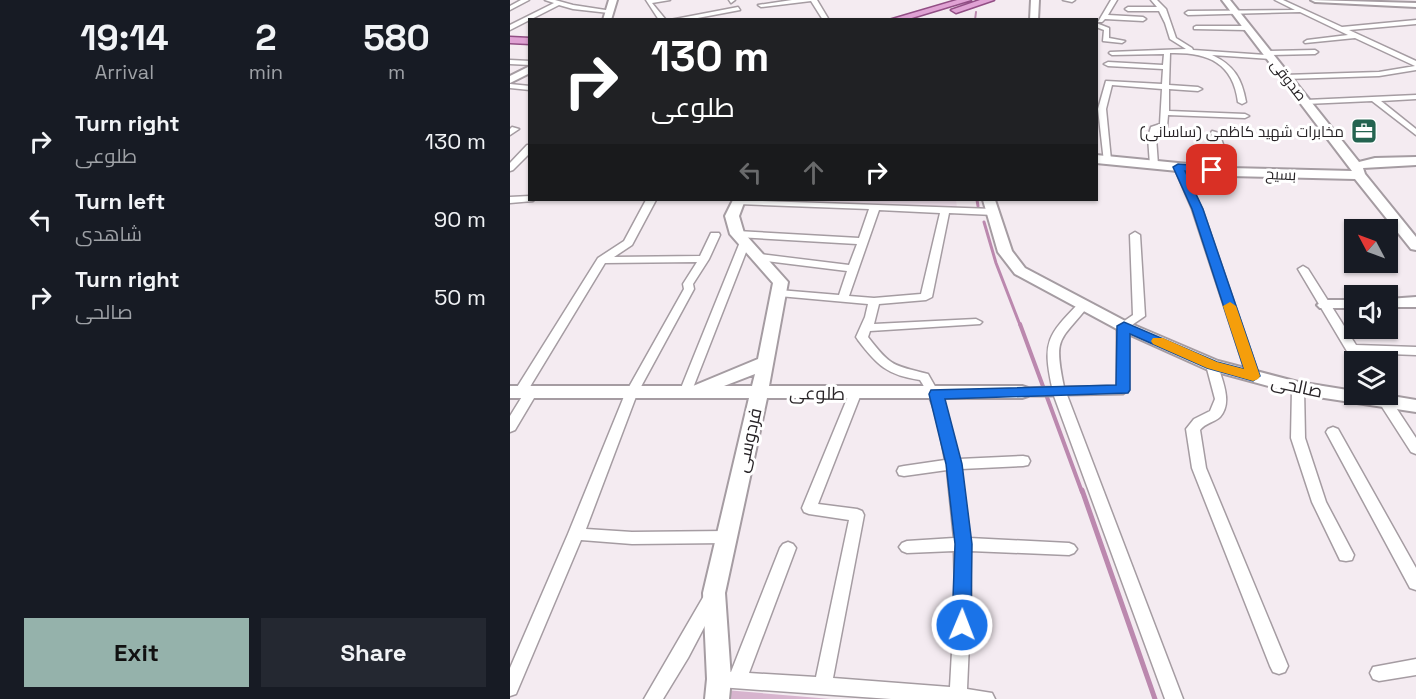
<!DOCTYPE html>
<html lang="en">
<head>
<meta charset="utf-8">
<style>
  body { margin:0; font-family:"Space Grotesk",Cairo,sans-serif; background:#242831; color:#f1f3f6; height:100vh; display:flex; flex-direction:column; font-size:22px; white-space:nowrap }
  * { box-sizing:border-box; margin:0 }
  p { font-size:20px; color:#9ea1a6 }
  .icon { flex:none; width:33px; height:33px; fill:none; stroke:currentColor; stroke-width:2; stroke-linecap:round; stroke-linejoin:round }
  .map { position:relative; flex:1; overflow:hidden }
  .side { display:flex; flex-direction:column; background:#171b24; width:510px }
  .side>* { flex:none }
  .guide { position:absolute; left:18px; top:18px; width:570px; height:183px; border-radius:0px; box-shadow:0 2px 4px #0004; background:#202124; color:#fff; overflow:hidden }
  .needle { width:39px; rotate:311deg }
  .fabs { position:absolute; left:834px; top:219px; display:grid; gap:12px }
  .fabs a { display:grid; place-items:center; width:54px; height:54px; border-radius:0px; background:#171b24; box-shadow:0 2px 4px #0004; font-size:30px }
  .pin { position:absolute; display:grid; place-items:center; width:51px; height:51px; color:#fff; margin:-26px; border-radius:12px; box-shadow:0 3px 9px #0006 }
  .me { position:absolute; width:66px; margin:-33px; rotate:1deg; stroke-linejoin:round; filter:drop-shadow(0 0 4px #0008) }
  .turn { display:flex; align-items:center; gap:21px; height:126px; padding:0 24px; font-size:27px }
  .turn .icon { width:78px; height:78px; stroke-width:2.5 }
  .turn b { display:block; font-size:42px; line-height:51px }
  .lanes { display:flex; align-items:center; height:57px; padding:0 24px; background:#0003; justify-content:center; gap:30px; direction:ltr }
  .lanes .off { opacity:.35 }
  .eta { display:flex; justify-content:space-evenly; align-items:center; height:102px; text-align:center }
  .eta b { font-size:36px; font-weight:600; line-height:42px }
  .cta { display:flex; gap:12px; margin-top:auto; padding:12px 24px }
  .cta a { flex:1; height:69px; border-radius:0px; background:#95b2ab; color:#111; font-size:24px; font-weight:600; line-height:69px; text-align:center }
  .cta a+a { background:#242831; color:#f1f3f6 }
  ul { padding:0; list-style:none }
  li { display:flex; align-items:center; gap:18px; height:78px; padding:0 24px }
  li div { flex:1 }
  li b { display:block; font-size:22px }
  li em { font-style:normal }
  main { display:flex; flex:1; min-height:0 }
  .map>svg:first-child { display:block }
  .built { fill:#eedeea }
  .green { fill:#d7b4ce }
  .lines { fill:none; stroke-linecap:round; stroke-linejoin:round }
  .stream-far3 { stroke:#bb88ae; stroke-width:2 }
  .stream-far2 { stroke:#bb88ae; stroke-width:3 }
  .stream-far1 { stroke:#bb88ae; stroke-width:4 }
  .stream { stroke:#bb88ae; stroke-width:5 }
  .street-casing { stroke:#a59ca2; stroke-width:3 }
  .secondary-casing { stroke:#a59ca2; stroke-width:4 }
  .primary-casing { stroke:#924e85; stroke-width:3 }
  .street { fill:#fff; fill-rule:evenodd }
  .secondary { fill:#fff; fill-rule:evenodd }
  .primary { fill:#e0a2d4; fill-rule:evenodd }
  .route { fill:#1a73e8; stroke:#114b97; stroke-width:1.5 }
  .slow { fill:#f59e0b }
  .labels { text-anchor:middle; dominant-baseline:central; stroke-width:6; stroke-linejoin:round; paint-order:stroke }
  .far-street-label { font-size:15px; fill:#282427; stroke:#fff }
  .far-poi-label { font-size:15px; fill:#282427; stroke:#fff; text-anchor:end }
  .street-label { font-size:18px; fill:#282427; stroke:#fff }
</style>
</head>
<body>
<main>
<section class="side">
<div class="eta">
<div><b>19:14</b><p>Arrival</p></div>
<div><b>2</b><p>min</p></div>
<div><b>580</b><p>m</p></div>
</div>
<ul>
<li><svg class="icon" aria-label="right" viewBox="0 0 24 24"><path d="M7 20v-9h11M14 6l5 5-5 5"/></svg><div><b>Turn right</b><p>طلوعی</p></div><em>130 m</em></li>
<li><svg class="icon" aria-label="left" viewBox="0 0 24 24"><path d="M17 20v-9H6M10 6l-5 5 5 5"/></svg><div><b>Turn left</b><p>شاهدی</p></div><em>90 m</em></li>
<li><svg class="icon" aria-label="right" viewBox="0 0 24 24"><path d="M7 20v-9h11M14 6l5 5-5 5"/></svg><div><b>Turn right</b><p>صالحی</p></div><em>50 m</em></li>
</ul>
<div class="cta"><a>Exit</a><a>Share</a></div>
</section>
<div class="map">
<svg width="906" height="699" viewBox="0 0 906 699">
  <rect width="100%" height="100%" fill="#f4ebf1"/>
  <path class="built" d="M245 200H446L447 208 244 201Z"/>
  <path class="green" d="M215 690 321 699H214Z"/>
  <g class="lines">
    <path class="stream-far3" d="M465 20 466 12"/>
    <path class="stream-far2" d="M467 200 468 206
      M474 222 486 263 510 325"/>
    <path class="stream-far1" d="M510 324 572 492"/>
    <path class="stream" d="M572 490 645 699"/>
    <defs>
      <path id="street" d="M11 0H19L0 10V6Z
        M35 0H45L63 5 102 11 99 13 63 9 49 5 0 30V25L44 3Z
        M136 0H160L142 3 156 20H149Z
        M219 0H225L221 3Z
        M282 0H307L319 20H313L301 1 251 7 248 5Z
        M553 0H565L562 2Z
        M601 0H607L598 15 633 17 636 19 633 21 595 19 592 22H588Z
        M641 0H647L656 9 666 38 682 48 683 50 756 55 755 53 758 51 805 50 808 52 805 54 761 55 764 57 761 59 702 55C724 65 732 79 736 102L732 104 728 102C723 62 697 52 660 53L659 85 688 87 692 89 688 91 659 89V111L735 114 739 116 735 118 658 115 657 127 648 130 646 137 648 165 644 168 640 165 638 137 641 127 650 124 652 89 602 85 596 109 601 160 594 162 588 109 596 81 652 84 653 69 598 66 594 64 598 62 653 65 654 54 602 55 599 53 600 52 676 49 660 39 655 23 649 11H618L615 9 618 7H647Z
        M765 0H773L832 27 906 20V24L839 30 906 61V70L869 76 777 79H774V75L869 72 905 66 845 38 795 43 794 42 797 40 838 35 790 12 678 15 675 13 678 11 785 10Z
        M228 7 230 10 177 20H160Z
        M586 23 599 28V38L615 41 612 43 593 41 594 30 586 27Z
        M686 26H737L740 28 737 30 684 29V27Z
        M0 60 20 61V65L0 64Z
        M0 84 20 86V90L0 88Z
        M906 95V99L871 101 906 129V135L862 101 796 104 792 102 796 100Z
        M2 127 9 129 0 135V129Z
        M702 131 709 133 723 172 722 174 719 175 715 172 701 133Z
        M17 145H20V153L3 170 0 171V163Z
        M668 164 672 167 692 209 749 376 747 379 743 380 737 376 682 209 664 167Z
        M20 196V200H24L23 201 0 203V197Z
        M136 200H146L122 245 104 257 190 256 201 233H209L210 235 199 259 183 284 184 289 127 394 76 529 122 532 216 531 221 533 224 537 221 541 216 543 122 544 71 540 6 694 0 696V668L58 534 115 394 174 289 173 284 187 262 95 263 18 390H26L27 393 5 430 0 432V416L13 395H5L4 392 88 258 114 241Z
        M224 200 484 209 489 212 484 215 439 213 422 297 416 300 369 304 364 324 466 319 472 322 470 324 360 331 358 337C381 367 383 365 418 374L435 404 449 459 513 456 518 457 520 461 518 465 513 466 451 469 459 538 559 543 564 545 567 549 564 553 559 555 460 551 461 598 457 689 482 693 485 699H381L209 687 203 685 200 679 203 673 209 671 221 672 270 548 273 544 278 542 283 544 286 548 239 673 306 677 339 520 299 514 294 512 292 508 339 394 345 390 351 394 308 504 347 509 352 511 354 515 323 678 440 687 445 598 444 551 397 553 392 551 389 547 392 543 397 541 444 538 437 470 394 476 389 475 387 471 389 467 394 466 435 460C430 433 426 404 410 380 377 375 367 365 348 340L346 337 355 317 358 304 269 296 263 293 269 290 329 295 337 271 249 260 244 257 249 254 339 265 347 244 227 237 222 234 227 231 349 238 359 209 228 204 225 203ZM369 210 430 213 411 294 364 298 339 296Z
        M625 232 630 235 635 316 619 327V390L613 394 557 395 673 699H655L544 396H512L506 392 512 388 542 387C532 341 538 335 570 302L574 301 580 304C550 342 543 335 554 387L607 386V326L623 315 620 235Z
        M235 239 240 242 181 393 175 397 170 396 169 393 230 242Z
        M793 266 798 269 846 345 906 347V355L851 353 856 362 844 363 788 269Z
        M702 361 708 365C712 381 723 402 710 417 705 422 695 423 690 430L696 468 778 666 775 672 769 674 763 672 760 666 682 468 676 429 684 419 700 411 705 399 696 365Z
        M788 384 794 388 795 438 816 502 844 555 842 560 836 561 830 560 802 502 781 438 782 388Z
        M866 394H877L906 438V454L901 452 865 396Z
        M823 427 828 429 906 568V590L900 588 816 432 818 429Z
        M201 592 207 594 209 599 178 658 153 699H134L195 594Z
        M906 659V675L869 681 863 679 860 673 863 667Z"/>
      <path id="secondary" d="M99 0H107L101 20H93Z
        M521 0H529L528 20H520Z
        M712 0H720L849 162 865 158 906 157V165L853 168 855 174 906 237V250L901 249 845 179 719 176 586 163V155L719 168 842 171Z
        M801 0 906 3V7L805 2Z
        M20 66V73L0 83V76Z
        M223 200H235L229 216 234 233 278 282 259 386H512L518 388 521 392 518 396 512 398H257L215 593 221 679 219 699H195L197 679 193 593 239 398H0V386H183L248 359 263 283 220 234 215 216ZM245 374 242 386H214Z
        M473 200H485L502 251 515 268 619 323 708 361 788 382 844 391V394H870L906 400V412L788 394 696 369 607 329 505 274 488 252Z
        M906 297V307H878V299Z
        M815 300H844V308H810L807 305Z"/>
      <path id="primary" d="M447 0H461L395 20H379Z
        M470 0H484L446 13 441 10Z
        M0 37 20 38V44L0 43Z"/>
    </defs>
    <use href="#street" class="street-casing"/>
    <use href="#secondary" class="secondary-casing"/>
    <use href="#primary" class="primary-casing"/>
    <use href="#street" class="street"/>
    <use href="#secondary" class="secondary"/>
    <use href="#primary" class="primary"/>
  </g>
  <path class="route" d="M668 164 702 167 707 170 702 173 675 171 693 209 750 376 743 381 697 368 620 334V390L618 393 435 399 452 464 462 544 461 625 459 631 452 633 445 631 442 625 445 544 436 464 419 394 421 390 606 385 607 326 614 322 707 362 734 369 682 209 663 167Z"/>
  <path class="slow" d="M720 302 726 306 750 376 748 379 743 381 697 368 643 344 641 341 643 338H653L707 362 734 369 713 306Z"/>
  <defs>
    <symbol id="office-square" viewBox="-11 -11 22 22"><rect x="-9" y="-9" width="18" height="18" rx="4" fill="#246350" stroke="#fff"/><path d="M-6-3h4V-5.5h4V-3h4V5H-6ZM-1-4.5V-3h2v-1.5ZM-6 0V1H6V0Z" fill="#fff"/></symbol>
  </defs>
  <g fill-rule="evenodd">
    <use href="#office-square" x="839" y="116" width="30" height="30"/>
  </g>
  <g class="labels">
    <g class="far-street-label">
      <text transform="translate(779 80) rotate(52)">صدوقی</text>
      <text transform="translate(771 174) rotate(3)">بسیح</text>
    </g>
    <g class="far-poi-label">
      <text x="834" y="131">مخابرات شهید کاظمی (ساسانی)</text>
    </g>
    <g class="street-label">
      <text transform="translate(787 386) rotate(12)">صالحی</text>
      <text transform="translate(307 393) rotate(1)">طلوعی</text>
      <text transform="translate(238 440) rotate(-77)">فردوسی</text>
    </g>
  </g>
</svg>
<div class="fabs">
<a><svg class="needle" viewBox="-14 -14 28 28"><path d="M0-13l5 13h-10z" fill="#e53935"/><path d="M0 13l5-13h-10z" fill="#9ea1a6"/></svg></a>
<a><svg class="icon" aria-label="sound" viewBox="0 0 24 24"><path d="M4 9h4l5-4v14l-5-4H4zM17 9q2 3 0 6"/></svg></a>
<a><svg class="icon" aria-label="layers" viewBox="0 0 24 24"><path d="M12 4l9 5-9 5-9-5zM3 14l9 5 9-5"/></svg></a>
</div>
<div class="pin" style="left:702px;top:170px;background:#d93025"><svg class="icon" aria-label="arrive" viewBox="0 0 24 24"><path d="M6 21V4h12l-3 4 3 4H6"/></svg></div>
<svg class="me" style="left:452px;top:625px" viewBox="-20 -20 40 40"><circle r="17" fill="#1a73e8" stroke="#fff" stroke-width="3"/><path d="M0-11L8 9 0 5-8 9z" fill="#fff"/></svg>
<div class="guide">
<div class="turn"><svg class="icon" aria-label="right" viewBox="0 0 24 24"><path d="M7 20v-9h11M14 6l5 5-5 5"/></svg><div><b>130 m</b>طلوعی</div></div>
<div class="lanes"><svg class="icon off" aria-label="left" viewBox="0 0 24 24"><path d="M17 20v-9H6M10 6l-5 5 5 5"/></svg><svg class="icon off" aria-label="ahead" viewBox="0 0 24 24"><path d="M12 20V5M6 11l6-6 6 6"/></svg><svg class="icon" aria-label="right" viewBox="0 0 24 24"><path d="M7 20v-9h11M14 6l5 5-5 5"/></svg></div>
</div>
</div>
</main>
</body>
</html>
